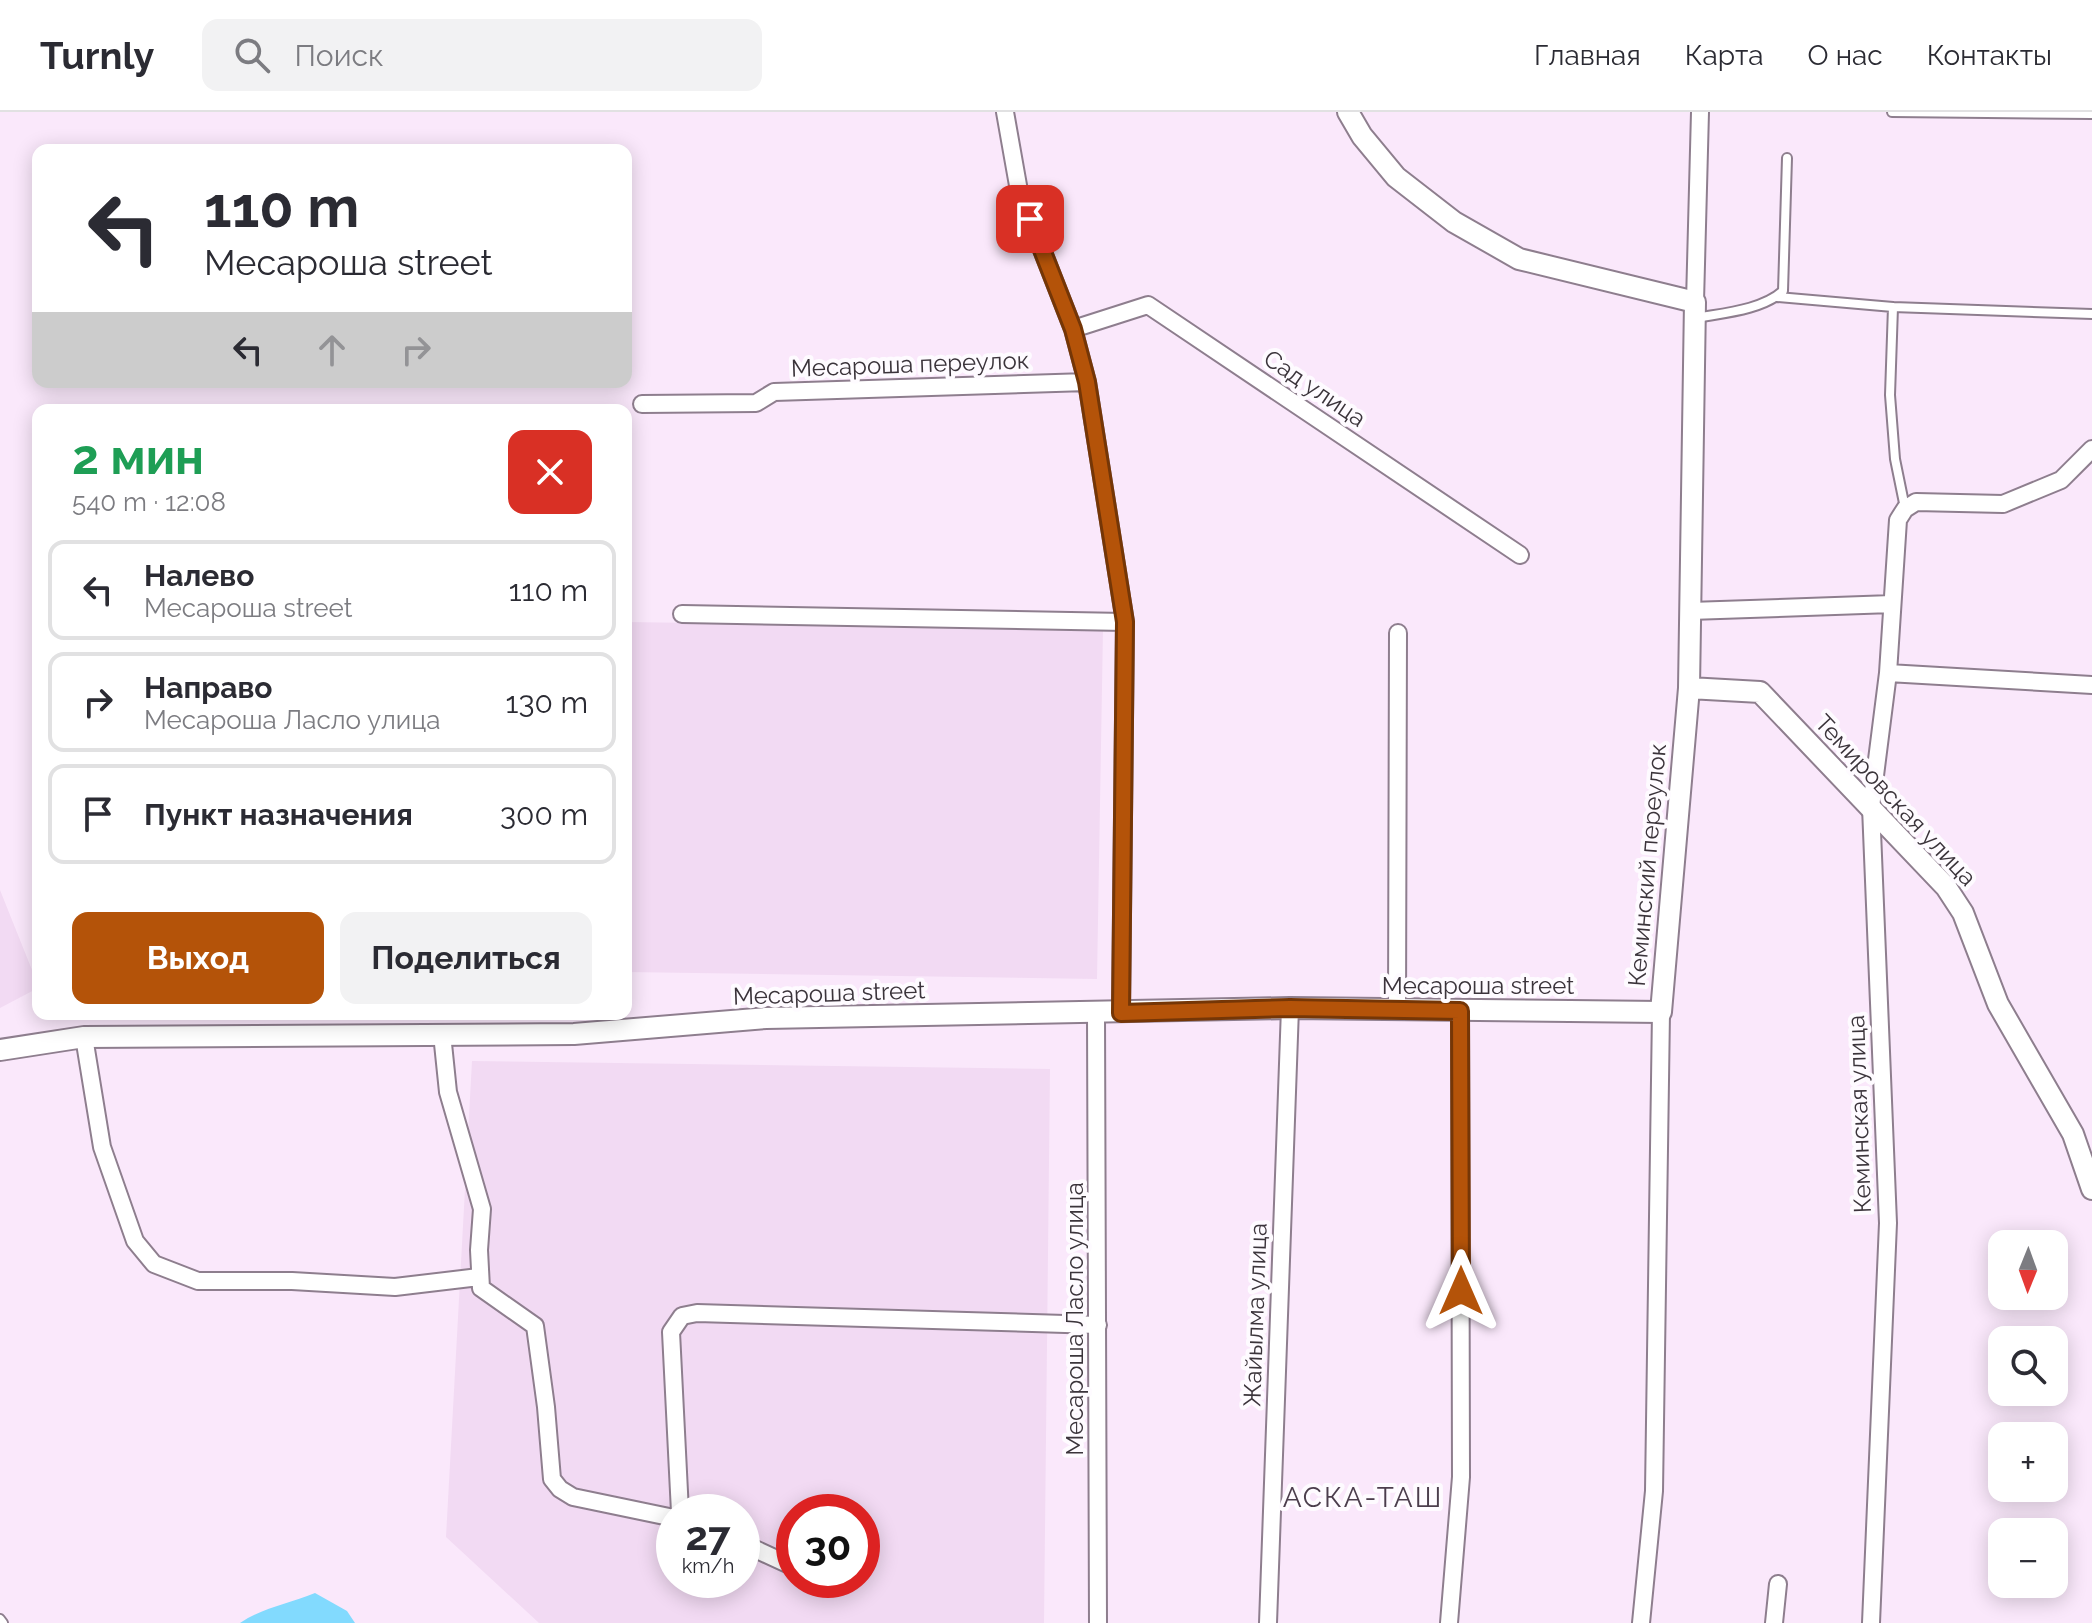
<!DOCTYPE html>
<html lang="ru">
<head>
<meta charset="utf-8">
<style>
  body { margin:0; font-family:Raleway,sans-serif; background:#f2f2f3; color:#2b2b33; height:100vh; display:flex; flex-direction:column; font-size:30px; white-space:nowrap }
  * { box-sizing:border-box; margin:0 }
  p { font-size:26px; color:#7c7c81 }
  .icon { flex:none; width:44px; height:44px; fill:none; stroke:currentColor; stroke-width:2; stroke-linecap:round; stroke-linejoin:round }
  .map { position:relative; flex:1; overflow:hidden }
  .side { position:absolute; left:32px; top:292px; width:600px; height:616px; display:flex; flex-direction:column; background:#fff; border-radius:16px; box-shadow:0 4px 20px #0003 }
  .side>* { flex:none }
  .guide { position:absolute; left:32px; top:32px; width:600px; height:244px; border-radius:16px; box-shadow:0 4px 20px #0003; background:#fff; color:#2b2b33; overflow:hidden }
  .needle { width:52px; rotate:181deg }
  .fabs { position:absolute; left:1988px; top:1118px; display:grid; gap:16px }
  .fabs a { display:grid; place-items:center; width:80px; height:80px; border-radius:16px; background:#fff; box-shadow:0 4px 20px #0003; font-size:40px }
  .speed { position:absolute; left:656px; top:1382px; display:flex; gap:16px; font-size:40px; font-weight:700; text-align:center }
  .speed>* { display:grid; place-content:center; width:104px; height:104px; border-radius:50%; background:#fff; box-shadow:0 4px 20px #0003; line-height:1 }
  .speed small { font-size:20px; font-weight:400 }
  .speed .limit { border:12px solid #d22; background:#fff; color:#111 }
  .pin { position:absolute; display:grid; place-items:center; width:68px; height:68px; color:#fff; margin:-34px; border-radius:16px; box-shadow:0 4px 12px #0006 }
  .me { position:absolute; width:88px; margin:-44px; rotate:0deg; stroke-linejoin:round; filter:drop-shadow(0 0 6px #0008) }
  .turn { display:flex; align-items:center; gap:28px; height:168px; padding:0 40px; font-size:36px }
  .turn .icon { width:104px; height:104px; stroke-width:2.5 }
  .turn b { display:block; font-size:56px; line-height:68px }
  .lanes { display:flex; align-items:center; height:76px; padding:0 40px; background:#0003; justify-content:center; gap:40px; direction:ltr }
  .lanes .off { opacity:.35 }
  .round { display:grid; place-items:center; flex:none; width:84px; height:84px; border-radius:16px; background:#f2f2f3 }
  .head { display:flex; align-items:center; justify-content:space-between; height:136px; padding:0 40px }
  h1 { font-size:48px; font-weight:700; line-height:60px; color:#1e9e55 }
  .primary-button { display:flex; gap:16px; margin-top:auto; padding:16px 40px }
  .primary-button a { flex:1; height:92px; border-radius:16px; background:#b45309; color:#fff; font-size:32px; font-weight:700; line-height:92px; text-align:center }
  .primary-button a+a { background:#f2f2f3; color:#2b2b33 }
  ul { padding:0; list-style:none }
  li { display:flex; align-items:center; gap:24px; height:100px; margin:0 16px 12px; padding:0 24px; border:4px solid #e1e1e2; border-radius:16px }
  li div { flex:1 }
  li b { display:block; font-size:30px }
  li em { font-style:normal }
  header { display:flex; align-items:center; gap:48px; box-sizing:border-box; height:112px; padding:0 40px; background:#fff; border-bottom:2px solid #e1e1e2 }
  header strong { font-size:38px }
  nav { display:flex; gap:44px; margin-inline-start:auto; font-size:28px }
  .search { width:560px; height:72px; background:#f2f2f3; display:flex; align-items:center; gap:20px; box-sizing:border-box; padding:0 28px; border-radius:16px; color:#7c7c81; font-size:30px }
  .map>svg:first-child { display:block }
  .built { fill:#f2daf3; fill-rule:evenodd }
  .water { fill:#82dafe }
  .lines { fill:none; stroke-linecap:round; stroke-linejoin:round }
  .service-casing { stroke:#8e7e8e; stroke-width:12 }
  .minor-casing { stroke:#8e7e8e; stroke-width:20 }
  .tertiary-casing { stroke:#8e7e8e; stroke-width:24 }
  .service { stroke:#fff; stroke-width:8 }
  .minor { stroke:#fff; stroke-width:16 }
  .tertiary { stroke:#fff; stroke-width:20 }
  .route-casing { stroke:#753606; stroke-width:20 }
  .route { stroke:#b45309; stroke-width:14 }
  .labels { text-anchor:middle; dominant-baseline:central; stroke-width:8; stroke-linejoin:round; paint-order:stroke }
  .street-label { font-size:24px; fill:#3b343b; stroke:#fefbff }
  .quarter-label { font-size:28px; letter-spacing:2px; fill:#4c3e4d; stroke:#fefbff }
</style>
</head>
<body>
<header>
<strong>Turnly</strong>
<div class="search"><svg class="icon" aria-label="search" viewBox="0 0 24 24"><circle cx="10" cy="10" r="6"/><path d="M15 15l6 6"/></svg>Поиск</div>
<nav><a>Главная</a><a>Карта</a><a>О нас</a><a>Контакты</a></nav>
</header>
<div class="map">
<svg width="2092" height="1511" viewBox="0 0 2092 1511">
  <rect width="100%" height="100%" fill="#fae8fb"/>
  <path class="built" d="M626 510 1103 517 1097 867 626 860Z
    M0 778 38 873V876L0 896Z
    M472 949 1050 957 1044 1511H539L446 1425ZM674 1400H742V1468H674ZM794 1400H862V1468H794Z"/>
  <path class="water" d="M315 1481 347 1499 355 1511H240C264 1495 289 1492 315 1481Z"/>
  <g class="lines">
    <defs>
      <path id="service" d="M1892 0 2092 2
        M1777 185 1893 195 1890 283 1895 347 1905 396
        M1893 195 2092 202
        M1696 206C1723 201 1762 198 1783 179L1787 46
        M0 1507 3 1511"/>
      <path id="minor" d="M1005 0 1019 79 1073 217 1087 270 1125 510 1121 901
        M1695 190 1700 0
        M1073 217 1148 193 1520 443
        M642 292 756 291 774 280 1087 270
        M1690 499 1892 492
        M682 502 1125 510
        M1888 561 2092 573
        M1397 899 1398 521
        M1096 902 1098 1511
        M442 922 448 980 482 1097 479 1138 481 1176 535 1214 546 1295 552 1367 560 1377 573 1385 674 1406
        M84 925 102 1035 135 1129 154 1152 198 1169H292L395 1175 479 1165
        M680 1400 671 1220 682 1204 697 1201 1098 1213
        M742 1431 794 1455
        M1268 1511 1290 896
        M1449 1511 1461 1365 1460 899
        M1641 1511 1654 1379 1661 900
        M1774 1511 1778 1472
        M1871 1511 1888 1111 1871 695 1888 561 1898 408 1905 397 1916 390 2003 392 2061 368 2092 337"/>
      <path id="tertiary" d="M1689 576 1760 580 1946 775 1963 801 1998 892 2073 1022 2092 1077
        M0 938 84 925 574 922 766 906 1290 896 1661 900 1689 576 1695 190 1519 147 1454 110 1396 65 1362 24 1348 0"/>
    </defs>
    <use href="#service" class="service-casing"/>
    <use href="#minor" class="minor-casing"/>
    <use href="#tertiary" class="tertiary-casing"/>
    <use href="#service" class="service"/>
    <use href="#minor" class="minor"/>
    <use href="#tertiary" class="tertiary"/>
  </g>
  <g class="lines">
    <defs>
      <path id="route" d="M1030 107 1073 217 1087 270 1125 510 1121 901 1290 896 1460 899 1461 1179"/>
    </defs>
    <use href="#route" class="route-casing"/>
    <use href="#route" class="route"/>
  </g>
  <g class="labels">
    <g class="street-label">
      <text transform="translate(910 252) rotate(-2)">Месароша переулок</text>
      <text transform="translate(1315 276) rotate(34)">Сад улица</text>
      <text transform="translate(1896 688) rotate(47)">Темировская улица</text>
      <text transform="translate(1647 753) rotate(-85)">Кеминский переулок</text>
      <text x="1478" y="873">Месароша street</text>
      <text transform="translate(829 881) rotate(-2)">Месароша street</text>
      <text transform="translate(1859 1002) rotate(-92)">Кеминская улица</text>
      <text transform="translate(1255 1203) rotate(-88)">Жайылма улица</text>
      <text transform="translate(1074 1207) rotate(-90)">Месароша Ласло улица</text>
    </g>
    <g class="quarter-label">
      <text x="1363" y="1385">АСКА-ТАШ</text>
    </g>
  </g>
</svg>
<div class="fabs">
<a><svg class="needle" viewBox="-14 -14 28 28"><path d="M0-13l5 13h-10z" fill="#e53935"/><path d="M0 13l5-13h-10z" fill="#7c7c81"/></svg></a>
<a><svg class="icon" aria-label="search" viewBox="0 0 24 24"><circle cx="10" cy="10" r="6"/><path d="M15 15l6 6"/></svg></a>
<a>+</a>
<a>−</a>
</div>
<div class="speed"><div>27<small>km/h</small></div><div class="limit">30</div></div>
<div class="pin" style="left:1030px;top:107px;background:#d93025"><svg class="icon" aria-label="arrive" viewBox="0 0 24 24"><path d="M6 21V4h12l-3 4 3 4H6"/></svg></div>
<svg class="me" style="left:1461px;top:1179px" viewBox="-20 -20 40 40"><path d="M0-17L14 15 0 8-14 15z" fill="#b45309" stroke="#fff" stroke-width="4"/></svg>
<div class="guide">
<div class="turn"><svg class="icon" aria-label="left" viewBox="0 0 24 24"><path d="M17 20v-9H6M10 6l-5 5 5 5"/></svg><div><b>110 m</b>Месароша street</div></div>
<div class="lanes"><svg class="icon" aria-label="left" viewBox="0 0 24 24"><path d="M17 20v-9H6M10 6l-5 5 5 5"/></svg><svg class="icon off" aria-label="ahead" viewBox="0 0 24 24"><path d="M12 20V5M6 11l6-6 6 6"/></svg><svg class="icon off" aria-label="right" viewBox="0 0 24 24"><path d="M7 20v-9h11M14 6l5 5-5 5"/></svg></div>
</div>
<section class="side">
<div class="head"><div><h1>2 мин</h1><p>540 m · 12:08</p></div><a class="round" style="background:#d93025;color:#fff"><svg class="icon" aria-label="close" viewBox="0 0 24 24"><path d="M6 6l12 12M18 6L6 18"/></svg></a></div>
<ul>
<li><svg class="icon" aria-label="left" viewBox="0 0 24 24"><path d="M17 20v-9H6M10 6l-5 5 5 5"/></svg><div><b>Налево</b><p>Месароша street</p></div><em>110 m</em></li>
<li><svg class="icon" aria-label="right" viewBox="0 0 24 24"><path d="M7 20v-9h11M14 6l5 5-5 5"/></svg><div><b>Направо</b><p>Месароша Ласло улица</p></div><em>130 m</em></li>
<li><svg class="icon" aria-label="arrive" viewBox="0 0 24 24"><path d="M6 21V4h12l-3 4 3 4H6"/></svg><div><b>Пункт назначения</b></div><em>300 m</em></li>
</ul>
<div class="primary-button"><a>Выход</a><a>Поделиться</a></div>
</section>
</div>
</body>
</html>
